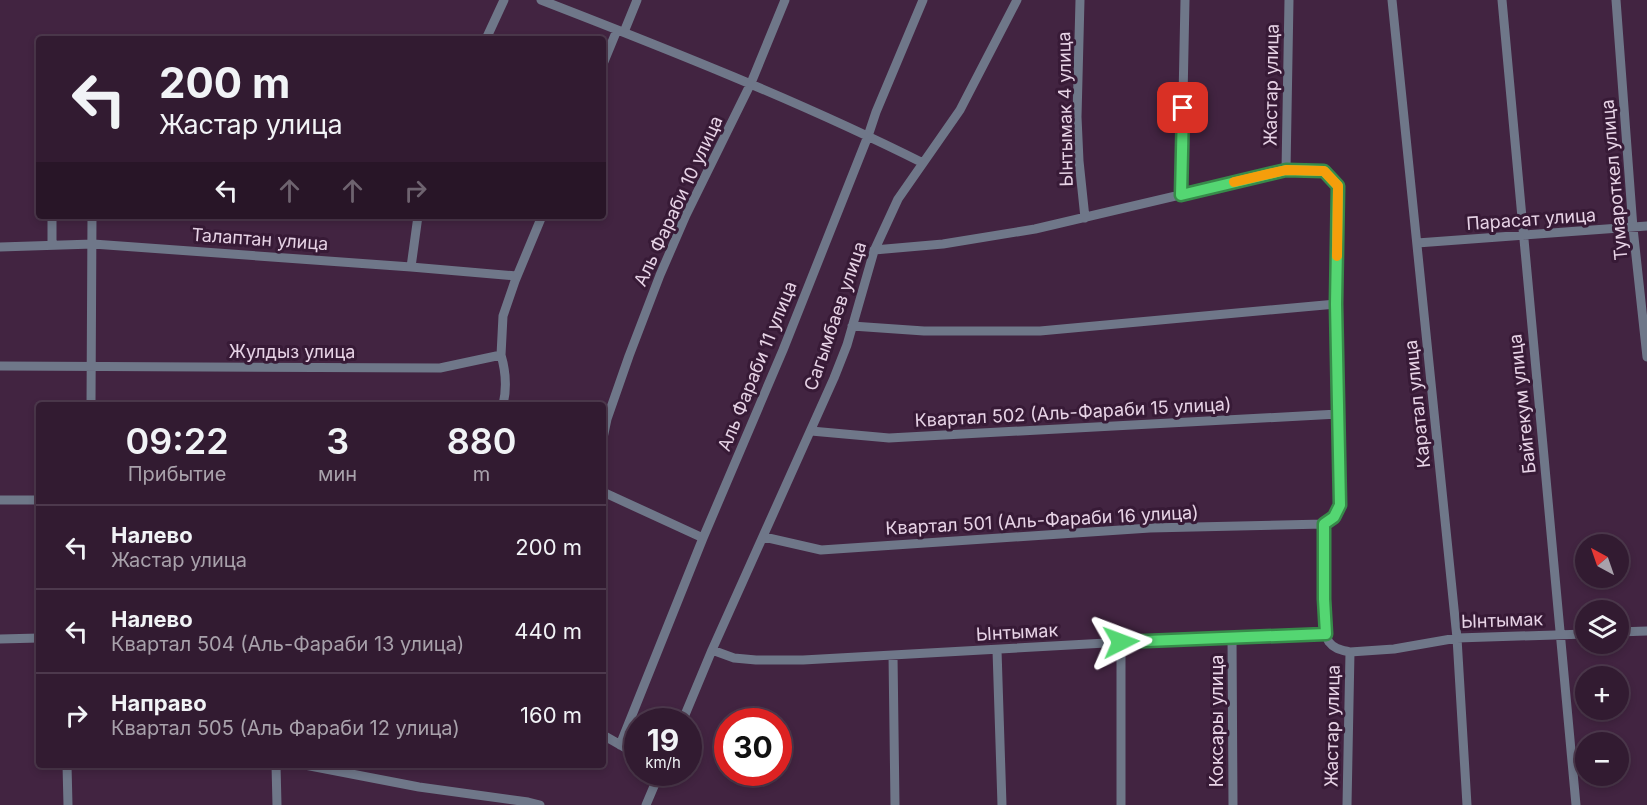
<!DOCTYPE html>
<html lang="ru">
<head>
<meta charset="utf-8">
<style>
  body { margin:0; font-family:Inter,sans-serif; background:#3a2439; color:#f1f3f6; height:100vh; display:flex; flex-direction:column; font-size:22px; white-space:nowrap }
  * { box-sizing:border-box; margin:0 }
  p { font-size:20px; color:#a8a1ab }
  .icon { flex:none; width:33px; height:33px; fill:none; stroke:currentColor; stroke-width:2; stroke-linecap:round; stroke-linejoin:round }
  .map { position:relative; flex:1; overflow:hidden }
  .panel { position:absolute; left:36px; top:402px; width:570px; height:366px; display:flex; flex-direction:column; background:#321b31; border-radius:6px; box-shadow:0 3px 9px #0003,0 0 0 2px #4d394d }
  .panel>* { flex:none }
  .hud { position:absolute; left:36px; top:36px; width:570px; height:183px; border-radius:6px; box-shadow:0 3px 9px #0003,0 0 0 2px #4d394d; background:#321b31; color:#f1f3f6; overflow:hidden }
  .needle { width:39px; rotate:320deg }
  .fabs { position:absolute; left:1575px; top:534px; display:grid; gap:12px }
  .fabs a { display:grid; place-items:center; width:54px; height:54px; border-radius:50%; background:#321b31; box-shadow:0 3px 9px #0003,0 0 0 2px #4d394d; font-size:30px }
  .speed { position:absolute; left:624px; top:708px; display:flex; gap:12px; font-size:30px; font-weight:700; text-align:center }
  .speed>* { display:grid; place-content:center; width:78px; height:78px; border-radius:50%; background:#321b31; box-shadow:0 3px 9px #0003,0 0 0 2px #4d394d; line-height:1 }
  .speed small { font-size:15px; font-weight:400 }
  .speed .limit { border:9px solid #d22; background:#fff; color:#111 }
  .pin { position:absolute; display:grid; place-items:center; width:51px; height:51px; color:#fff; margin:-26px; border-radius:12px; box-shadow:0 3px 9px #0006 }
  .me { position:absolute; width:66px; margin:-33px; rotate:87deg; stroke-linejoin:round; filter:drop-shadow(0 0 4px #0008) }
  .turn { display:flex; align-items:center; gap:21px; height:126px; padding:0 24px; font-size:27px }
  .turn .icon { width:78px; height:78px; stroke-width:2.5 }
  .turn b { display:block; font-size:42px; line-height:51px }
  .lanes { display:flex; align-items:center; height:57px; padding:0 24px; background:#0003; justify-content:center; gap:30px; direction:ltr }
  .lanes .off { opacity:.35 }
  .eta { display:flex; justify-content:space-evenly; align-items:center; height:102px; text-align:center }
  .eta b { font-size:36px; font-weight:600; line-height:42px }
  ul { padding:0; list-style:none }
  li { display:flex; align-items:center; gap:18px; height:84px; padding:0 24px; border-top:2px solid #4d394d }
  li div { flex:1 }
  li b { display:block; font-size:22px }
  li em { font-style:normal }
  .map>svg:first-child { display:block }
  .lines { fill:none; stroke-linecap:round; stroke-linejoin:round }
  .minor { stroke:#6f7789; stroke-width:9 }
  .route-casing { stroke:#378b4a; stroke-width:15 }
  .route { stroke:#54d672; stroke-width:10 }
  .slow { stroke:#f59e0b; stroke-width:10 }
  .labels { text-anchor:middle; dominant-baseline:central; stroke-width:6; stroke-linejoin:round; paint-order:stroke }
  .street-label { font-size:18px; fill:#e7d3e6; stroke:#371a36 }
</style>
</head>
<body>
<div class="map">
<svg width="1647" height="805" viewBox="0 0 1647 805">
  <rect width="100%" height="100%" fill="#422441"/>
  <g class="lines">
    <path class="minor" d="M541 0C670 50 799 101 923 163
      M1080 0 1077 117 1079 161 1085 218
      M1392 0 1457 638 1467 805
      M1502 0 1576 805
      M1616 0 1633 228 1647 357
      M624 32 637 0
      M486 39 504 0
      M603 64 617 30
      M1286 170 1289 0
      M1181 195 1185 0
      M1417 243 1647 226
      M52 245V216
      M0 247 93 244 411 267 517 276
      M874 250 943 244 1035 229 1286 170 1324 171 1338 186 1336 304 1339 505 1334 517 1324 524C1324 544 1320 630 1329 642 1334 649 1342 650 1350 652L1347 805
      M411 267 418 216
      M852 326 924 331H1040L1336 304
      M501 355C506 372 507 388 503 405
      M0 366 440 368 501 355 503 316 515 281 542 216
      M91 405 92 216
      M811 431 889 438 1338 414
      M603 438 607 419 629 356 660 275 686 215 751 83 785 0
      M603 492 703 538
      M0 500H39
      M764 537 821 550 1150 528 1324 524
      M1618 632 1647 631
      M1232 636 1233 805
      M0 639 39 638
      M712 650 734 658 756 660H803L1232 636 1326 634
      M997 650 1002 805
      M1350 652 1394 649 1457 638 1586 634
      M893 655 895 805
      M682 722 712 650 834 378 847 345 874 251 898 199 960 110 1017 0
      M603 735 638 755
      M620 745 703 538 783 350 868 136 876 112 923 0
      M67 765 68 805
      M276 765 277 805
      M305 765 419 787 528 802 540 805
      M646 805 660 772
      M1121 805V642"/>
  </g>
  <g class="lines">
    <defs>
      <path id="route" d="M1121 642 1326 634 1324 599V524L1334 517 1340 505 1336 304 1338 186 1324 171 1286 170 1181 195 1183 108"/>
    </defs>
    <use href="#route" class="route-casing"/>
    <use href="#route" class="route"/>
    <path class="slow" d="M1234 182 1286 170 1324 171 1338 186 1337 256"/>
  </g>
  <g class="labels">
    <g class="street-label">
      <text transform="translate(1271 85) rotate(-89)">Жастар улица</text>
      <text transform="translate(1065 109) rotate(-91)">Ынтымак 4 улица</text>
      <text transform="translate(1614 180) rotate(-95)">Тумароткел улица</text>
      <text transform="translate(678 201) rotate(-65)">Аль Фараби 10 улица</text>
      <text transform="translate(1531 219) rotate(-4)">Парасат улица</text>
      <text transform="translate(260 239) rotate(4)">Талаптан улица</text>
      <text transform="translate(835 316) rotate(-71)">Сагымбаев улица</text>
      <text x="292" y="351">Жулдыз улица</text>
      <text transform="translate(757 366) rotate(-68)">Аль Фараби 11 улица</text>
      <text transform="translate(1417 404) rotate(-96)">Каратал улица</text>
      <text transform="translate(1522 404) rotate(-96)">Байгекум улица</text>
      <text transform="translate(1073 412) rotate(-3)">Квартал 502 (Аль-Фараби 15 улица)</text>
      <text transform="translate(1042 520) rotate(-3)">Квартал 501 (Аль-Фараби 16 улица)</text>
      <text transform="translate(1502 620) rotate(-2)">Ынтымак</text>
      <text transform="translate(1017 632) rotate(-3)">Ынтымак</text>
      <text transform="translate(1216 721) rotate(-90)">Коксары улица</text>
      <text transform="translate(1332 726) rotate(-89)">Жастар улица</text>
    </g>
  </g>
</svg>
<div class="fabs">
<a><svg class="needle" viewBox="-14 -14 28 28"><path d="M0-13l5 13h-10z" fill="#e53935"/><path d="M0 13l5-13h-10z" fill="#a8a1ab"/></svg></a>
<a><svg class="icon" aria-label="layers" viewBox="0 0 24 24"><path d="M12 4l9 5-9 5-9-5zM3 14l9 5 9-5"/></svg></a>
<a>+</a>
<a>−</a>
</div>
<div class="speed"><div>19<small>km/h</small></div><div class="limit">30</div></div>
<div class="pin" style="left:1183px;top:108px;background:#d93025"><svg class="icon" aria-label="arrive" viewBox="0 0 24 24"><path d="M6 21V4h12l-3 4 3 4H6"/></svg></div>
<svg class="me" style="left:1121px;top:642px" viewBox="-20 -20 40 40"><path d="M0-17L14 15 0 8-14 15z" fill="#54d672" stroke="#fff" stroke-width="4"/></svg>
<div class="hud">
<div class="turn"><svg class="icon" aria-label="left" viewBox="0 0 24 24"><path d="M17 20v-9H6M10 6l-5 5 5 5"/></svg><div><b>200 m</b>Жастар улица</div></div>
<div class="lanes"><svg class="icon" aria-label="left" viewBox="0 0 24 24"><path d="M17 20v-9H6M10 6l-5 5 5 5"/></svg><svg class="icon off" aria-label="ahead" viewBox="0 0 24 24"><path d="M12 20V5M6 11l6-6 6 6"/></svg><svg class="icon off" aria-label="ahead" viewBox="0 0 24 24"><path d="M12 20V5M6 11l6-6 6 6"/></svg><svg class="icon off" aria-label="right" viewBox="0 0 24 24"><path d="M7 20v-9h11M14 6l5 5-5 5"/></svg></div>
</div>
<section class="panel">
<div class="eta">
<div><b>09:22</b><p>Прибытие</p></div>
<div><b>3</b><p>мин</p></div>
<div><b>880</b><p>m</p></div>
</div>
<ul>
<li><svg class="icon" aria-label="left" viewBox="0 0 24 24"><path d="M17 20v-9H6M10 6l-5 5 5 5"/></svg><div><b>Налево</b><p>Жастар улица</p></div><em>200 m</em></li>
<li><svg class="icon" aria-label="left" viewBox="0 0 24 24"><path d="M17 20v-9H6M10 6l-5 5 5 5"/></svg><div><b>Налево</b><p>Квартал 504 (Аль-Фараби 13 улица)</p></div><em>440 m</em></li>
<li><svg class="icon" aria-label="right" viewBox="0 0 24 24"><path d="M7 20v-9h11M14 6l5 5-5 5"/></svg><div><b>Направо</b><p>Квартал 505 (Аль Фараби 12 улица)</p></div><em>160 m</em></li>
</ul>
</section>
</div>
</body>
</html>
